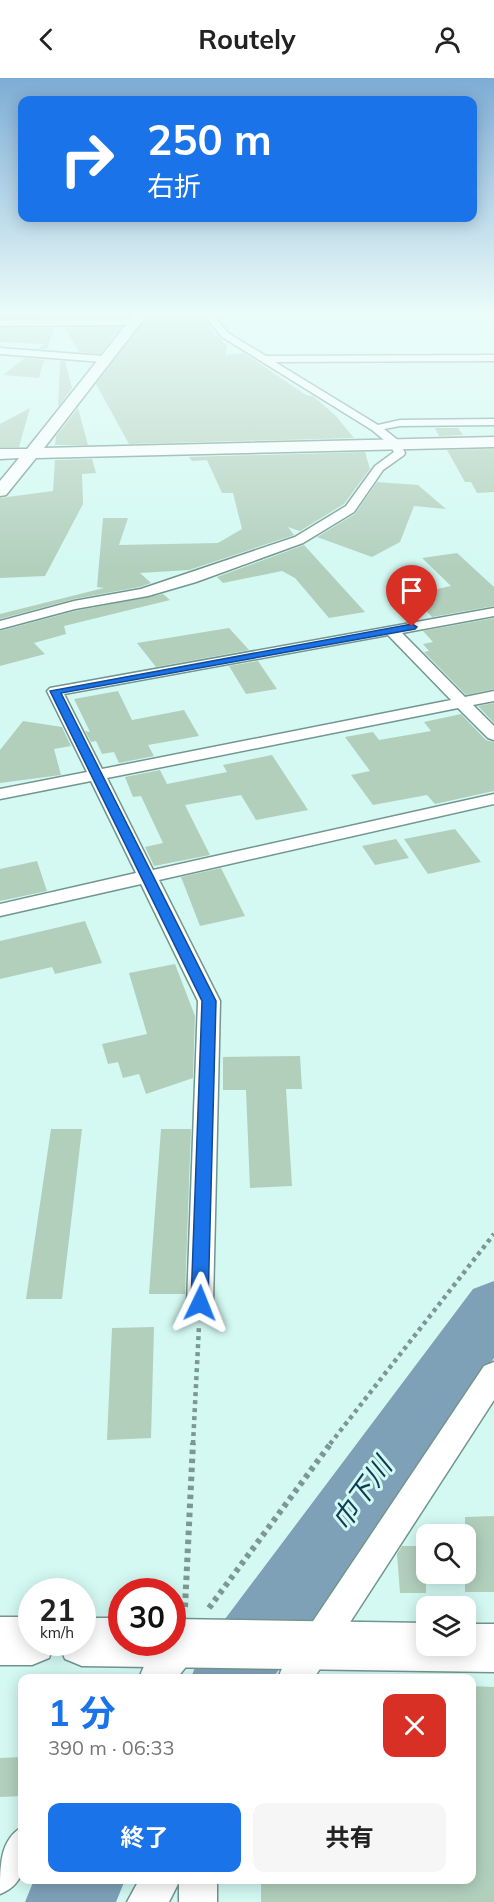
<!DOCTYPE html>
<html lang="ja">
<head>
<meta charset="utf-8">
<style>
  body { margin:0; font-family:Mulish,"Noto Sans JP",sans-serif; background:#f6f6f6; color:#222; height:100vh; display:flex; flex-direction:column; font-size:22px; white-space:nowrap }
  * { box-sizing:border-box; margin:0 }
  p { font-size:20px; color:#767676 }
  .icon { flex:none; width:33px; height:33px; fill:none; stroke:currentColor; stroke-width:2; stroke-linecap:round; stroke-linejoin:round }
  .map { position:relative; flex:1; overflow:hidden }
  .drawer { position:absolute; left:18px; top:1596px; width:458px; height:210px; display:flex; flex-direction:column; background:#fff; border-radius:12px; box-shadow:0 3px 15px #0003 }
  .drawer>* { flex:none }
  .top-card { position:absolute; left:18px; top:18px; width:459px; height:126px; border-radius:12px; box-shadow:0 3px 15px #0003; background:#1a73e8; color:#fff; overflow:hidden }
  .controls { position:absolute; left:416px; top:1446px; display:grid; gap:12px }
  .controls a { display:grid; place-items:center; width:60px; height:60px; border-radius:12px; background:#fff; box-shadow:0 3px 15px #0003; font-size:30px }
  .speed { position:absolute; left:18px; top:1500px; display:flex; gap:12px; font-size:30px; font-weight:700; text-align:center }
  .speed>* { display:grid; place-content:center; width:78px; height:78px; border-radius:50%; background:#fff; box-shadow:0 3px 15px #0003; line-height:1 }
  .speed small { font-size:15px; font-weight:400 }
  .speed .limit { border:9px solid #d22; background:#fff; color:#111 }
  .pin { position:absolute; display:grid; place-items:center; width:51px; height:51px; color:#fff; margin:-62px -26px; border-radius:50% 50% 50% 0; rotate:-45deg; box-shadow:0 0 6px #0007 }
  .pin .icon { rotate:45deg }
  .me { position:absolute; width:66px; margin:-33px; rotate:2deg; stroke-linejoin:round; filter:drop-shadow(0 0 4px #0008) }
  .turn { display:flex; align-items:center; gap:21px; height:126px; padding:0 30px; font-size:27px }
  .turn .icon { width:78px; height:78px; stroke-width:2.5 }
  .turn b { display:block; font-size:42px; line-height:51px }
  .round { display:grid; place-items:center; flex:none; width:63px; height:63px; border-radius:12px; background:#f6f6f6 }
  .overview { display:flex; align-items:center; justify-content:space-between; height:102px; padding:0 30px }
  h1 { font-size:36px; font-weight:700; line-height:45px; color:#1a73e8 }
  .cta { display:flex; gap:12px; margin-top:auto; padding:12px 30px }
  .cta a { flex:1; height:69px; border-radius:12px; background:#1a73e8; color:#fff; font-size:24px; font-weight:700; line-height:69px; text-align:center }
  .cta a+a { background:#f6f6f6; color:#222 }
  header { display:flex; justify-content:space-between; align-items:center; height:78px; padding:0 30px; background:#fff; font-size:27px; font-weight:700 }
  .map>svg:first-child { display:block }
  .lines { fill:none; stroke-linecap:round; stroke-linejoin:round }
  .river { fill:#7ea1b8; fill-rule:evenodd }
  .building { fill:#b2cfbc }
  .street-casing { stroke:#72968f; stroke-width:3 }
  .secondary-casing { stroke:#72968f; stroke-width:3 }
  .path-far1 { stroke:#7c9893; stroke-width:4.5; stroke-dasharray:4 4; stroke-linecap:butt }
  .path { stroke:#7c9893; stroke-width:6; stroke-dasharray:4.5 4.5; stroke-linecap:butt }
  .street { fill:#fff; fill-rule:evenodd }
  .secondary { fill:#fff; fill-rule:evenodd }
  .route { fill:#1a73e8; stroke:#114b97; stroke-width:1.5 }
  .labels { text-anchor:middle; dominant-baseline:central; stroke-width:6; stroke-linejoin:round; paint-order:stroke }
  .near-water-label { font-size:27px; font-style:italic; fill:#0c3b54; stroke:#d3f9f2 }
</style>
</head>
<body>
<header><svg class="icon" aria-label="back" viewBox="0 0 24 24"><path d="M15 5l-7 7 7 7"/></svg>Routely<svg class="icon" aria-label="person" viewBox="0 0 24 24"><circle cx="12" cy="8" r="4"/><path d="M4 21q1-7 8-7t8 7"/></svg></header>
<div class="map">
<svg width="494" height="1824" viewBox="0 0 494 1824">
  <rect width="100%" height="100%" fill="#d3f9f2"/>
  <g class="lines">
    <path class="river" d="M494 1203V1280L273 1600H191L201 1573 473 1211Z
      M34 1802H125L116 1824H25Z"/>
  </g>
  <path class="building" d="M0 233H51L53 239 0 240Z
    M57 233H134L130 239H60Z
    M152 233H191L192 240H204L215 258H218L227 268 225 277 244 275 306 317 313 318 336 338 354 360 129 366 96 306Z
    M121 249 100 276 79 274 65 250Z
    M0 250H54L47 271H38L44 266 0 264Z
    M25 280 44 282 39 300 3 297Z
    M60 283H65L72 310 58 329Z
    M30 330 19 369H0V346Z
    M78 330 88 367H55L56 358Z
    M435 350H458L463 357 439 358Z
    M494 371V414L477 415 471 404H465L447 372Z
    M365 374 370 391 344 426 300 453 288 449 294 457 189 492 140 495 151 505 140 509 74 521 0 541V536L104 510 97 509 103 440H128L119 467 218 465 242 451 233 415H222L207 382 192 383 189 379Z
    M92 381 96 395 82 396 83 426 45 498 0 500V420L53 413 55 382Z
    M377 404 418 407 446 431 414 428 400 464 372 479 317 459 355 436Z
    M304 467 365 534 329 540 295 500 282 493 223 505 217 499Z
    M457 475 494 509V528L432 539 420 526 435 524 423 514 451 508 422 480Z
    M163 516 170 522 64 548 66 556 34 565 45 576 0 588V553L75 533Z
    M494 540V611L466 617 424 574 429 573 423 566 433 564 423 553Z
    M229 550 249 572 156 589 137 565Z
    M258 583 277 611 246 616 229 588Z
    M118 613 132 642 184 632 199 658 148 667 154 678 119 685 114 674 102 676 96 663 91 664 85 653 90 654 74 621Z
    M494 625V645L478 628Z
    M461 636 486 662 494 664V713L435 726 427 717 373 727 351 697 370 693 345 659 373 654 379 662 431 653 424 644Z
    M23 643 62 649 71 668 54 671 61 697 0 705V672Z
    M272 677 308 732 256 742 241 717 185 727 210 777 154 788 145 769 163 765 141 718 133 719 125 699 160 692 167 706 227 694 223 687Z
    M455 751 481 784 428 796 404 761Z
    M396 761 409 780 375 787 362 768Z
    M37 783 47 813 0 823V791Z
    M221 790 245 838 200 848 181 799Z
    M85 843 102 885 55 896 52 889 0 901V863Z
    M175 886 195 938 193 1000 146 1016 139 996 123 1000 118 984 108 986 102 966 147 956 129 895Z
    M300 978 302 1011H286L292 1108 250 1110 246 1012H223V979Z
    M51 1051H82L62 1221H26Z
    M161 1051H191L185 1216H149Z
    M154 1249 151 1360 107 1362 112 1250Z
    M494 1438V1514H465V1439Z
    M402 1468H426V1515H400L397 1476Z
    M471 1608 494 1609V1824H261V1802H471Z
    M22 1679V1718L0 1719V1680Z"/>
  <g class="lines">
    <defs>
      <path id="street" d="M201 233H210L228 255 266 278 494 277V283L275 284 378 347 400 342 494 341V347L400 348 384 351 399 363 405 375 404 377 383 392 354 434 303 465 196 504 148 518 75 531 0 551V543L74 523 141 511 295 459 346 428 375 388 394 374 390 367 372 352 222 259Z
        M0 242 135 241 139 244 135 247 0 248Z
        M0 270 103 278 108 281 103 284 0 276Z
        M494 530V538L402 555 465 619 494 613V623L473 627 494 648V662L488 660 458 630 107 700 153 792 494 716V726L159 802 220 923 213 1225 210 1233 200 1237 190 1233 187 1225 198 923 141 806 0 838V826L136 795 91 703 0 721V711L87 694 47 613 50 610ZM388 557 451 622 102 691 64 616Z
        M494 1284V1322L314 1600H278L283 1588 484 1288Z
        M181 1551 193 1556 198 1568 193 1580 177 1600H139L144 1588 163 1564H172V1555Z
        M22 1749C25 1777 30 1804 0 1816 0 1787 0 1762 22 1749Z
        M139 1802H217V1824H179V1804L169 1824H127Z"/>
      <path id="secondary" d="M137 233H150L44 370 494 359V369L36 380 6 417 0 418V403L19 380 0 381V371H27Z
        M0 1539H32V1564H55L49 1580 32 1587H0Z
        M82 1540H122V1564H172V1541L426 1545V1568H465V1546H494V1594L82 1588 65 1581 58 1564H82Z"/>
    </defs>
    <use href="#street" class="street-casing"/>
    <use href="#secondary" class="secondary-casing"/>
    <path class="path-far1" d="M193 1366 199 1248
      M330 1366 494 1156"/>
    <path class="path" d="M185 1529 193 1365
      M209 1530 331 1365"/>
    <use href="#street" class="street"/>
    <use href="#secondary" class="secondary"/>
  </g>
  <linearGradient id="sky" x2="0" y2="1"><stop stop-color="#7dacd5"/><stop offset="0.48" stop-color="#ebfcf9"/><stop offset="1" stop-color="#ebfcf9" stop-opacity="0"/></linearGradient>
  <rect width="494" height="489" fill="url(#sky)"/>
  <path class="route" d="M412 546 417 549 415 551 61 615 216 923 208 1225 206 1230 200 1232 193 1230 191 1225 202 923 50 613Z"/>
  <g class="labels">
    <g class="near-water-label">
      <text transform="translate(361 1415) rotate(-54)">巾下川</text>
    </g>
  </g>
</svg>
<div class="controls">
<a><svg class="icon" aria-label="search" viewBox="0 0 24 24"><circle cx="10" cy="10" r="6"/><path d="M15 15l6 6"/></svg></a>
<a><svg class="icon" aria-label="layers" viewBox="0 0 24 24"><path d="M12 4l9 5-9 5-9-5zM3 14l9 5 9-5"/></svg></a>
</div>
<div class="speed"><div>21<small>km/h</small></div><div class="limit">30</div></div>
<div class="pin" style="left:412px;top:549px;background:#d93025"><svg class="icon" aria-label="arrive" viewBox="0 0 24 24"><path d="M6 21V4h12l-3 4 3 4H6"/></svg></div>
<svg class="me" style="left:200px;top:1225px" viewBox="-20 -20 40 40"><path d="M0-17L14 15 0 8-14 15z" fill="#1a73e8" stroke="#fff" stroke-width="4"/></svg>
<div class="top-card">
<div class="turn"><svg class="icon" aria-label="right" viewBox="0 0 24 24"><path d="M7 20v-9h11M14 6l5 5-5 5"/></svg><div><b>250 m</b>右折</div></div>
</div>
<section class="drawer">
<div class="overview"><div><h1>1 分</h1><p>390 m · 06:33</p></div><a class="round" style="background:#d93025;color:#fff"><svg class="icon" aria-label="close" viewBox="0 0 24 24"><path d="M6 6l12 12M18 6L6 18"/></svg></a></div>
<div class="cta"><a>終了</a><a>共有</a></div>
</section>
</div>
</body>
</html>
